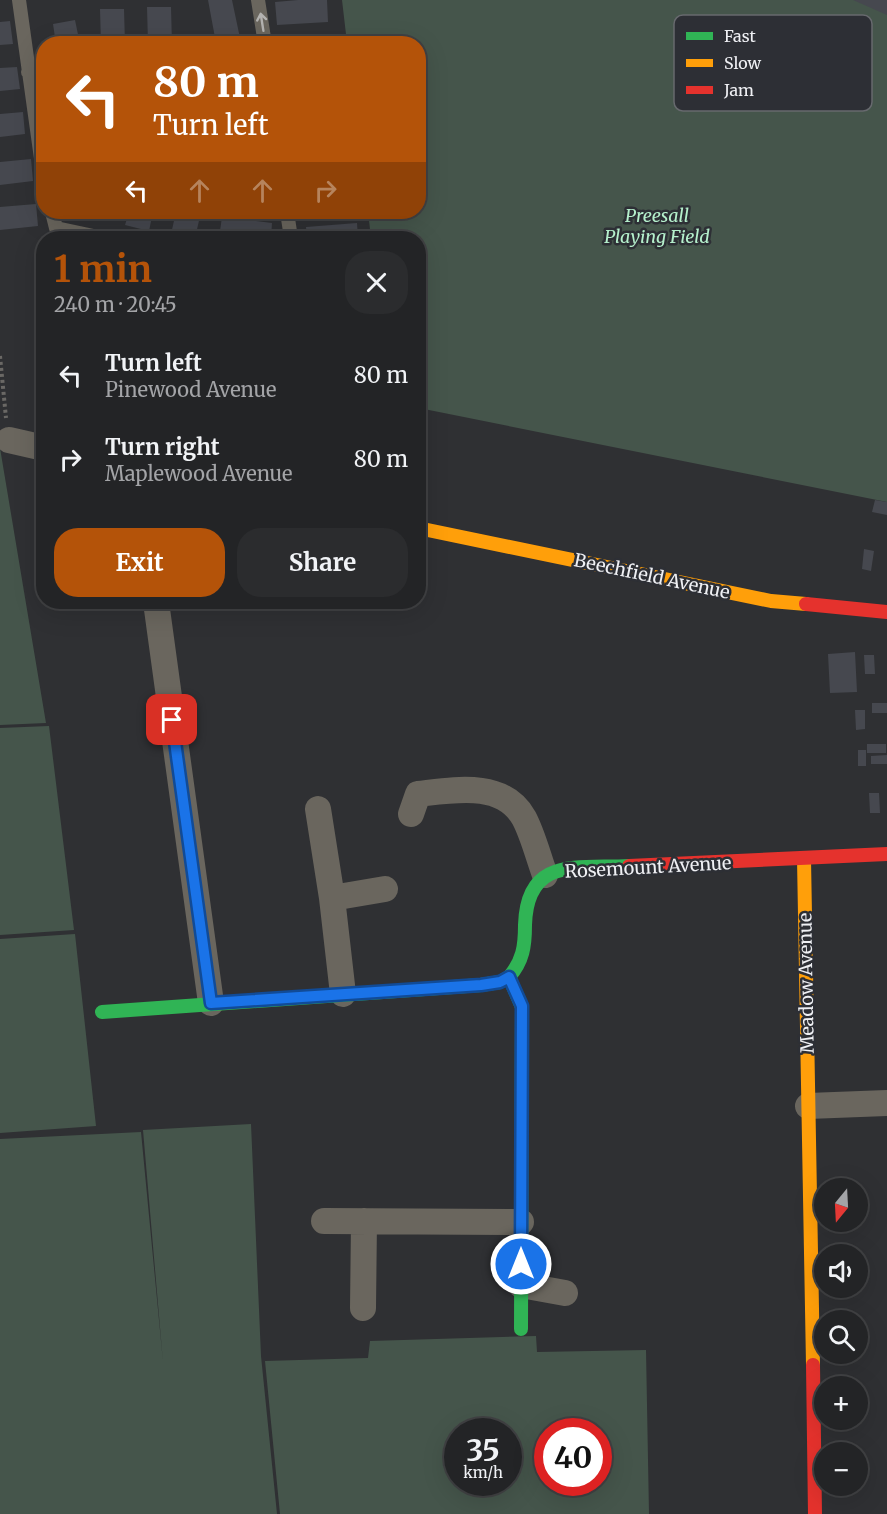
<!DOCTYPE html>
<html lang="en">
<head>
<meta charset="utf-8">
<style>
  body { margin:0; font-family:Merriweather,serif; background:#2b2c2e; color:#f1f3f6; height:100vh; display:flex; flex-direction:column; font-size:22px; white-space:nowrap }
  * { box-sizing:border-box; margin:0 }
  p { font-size:20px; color:#a3a4a7 }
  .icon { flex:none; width:33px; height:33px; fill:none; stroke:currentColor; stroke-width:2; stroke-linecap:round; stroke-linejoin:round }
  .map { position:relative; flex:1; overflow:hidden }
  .sheet { position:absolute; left:36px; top:231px; width:390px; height:378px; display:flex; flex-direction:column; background:#232426; border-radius:24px; box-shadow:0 6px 24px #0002,0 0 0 2px #404143 }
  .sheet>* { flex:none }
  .banner { position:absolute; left:36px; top:36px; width:390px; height:183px; border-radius:24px; box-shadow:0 6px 24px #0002,0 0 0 2px #404143; background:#b45309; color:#fff; overflow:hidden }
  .needle { width:39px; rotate:198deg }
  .buttons { position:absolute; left:814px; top:1178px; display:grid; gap:12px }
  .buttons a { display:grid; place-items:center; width:54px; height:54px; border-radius:50%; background:#232426; box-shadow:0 6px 24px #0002,0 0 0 2px #404143; font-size:30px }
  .speed { position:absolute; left:444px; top:1418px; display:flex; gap:12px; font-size:30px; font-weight:700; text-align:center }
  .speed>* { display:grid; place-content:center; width:78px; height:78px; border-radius:50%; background:#232426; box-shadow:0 6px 24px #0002,0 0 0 2px #404143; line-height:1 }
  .speed small { font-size:15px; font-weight:400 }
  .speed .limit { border:9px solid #d22; background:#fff; color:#111 }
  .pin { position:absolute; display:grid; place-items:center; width:51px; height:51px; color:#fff; margin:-26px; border-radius:12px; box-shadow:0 3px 9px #0006 }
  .me { position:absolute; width:66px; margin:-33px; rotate:0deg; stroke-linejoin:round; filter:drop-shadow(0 0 4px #0008) }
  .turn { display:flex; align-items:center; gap:21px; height:126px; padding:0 18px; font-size:27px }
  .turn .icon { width:78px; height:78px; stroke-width:2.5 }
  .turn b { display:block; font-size:42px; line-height:51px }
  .lanes { display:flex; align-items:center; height:57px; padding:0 18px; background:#0003; justify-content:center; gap:30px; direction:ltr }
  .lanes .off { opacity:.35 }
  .round { display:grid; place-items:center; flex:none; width:63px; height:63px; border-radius:24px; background:#2b2c2e }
  .overview { display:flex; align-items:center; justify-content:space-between; height:102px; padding:0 18px }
  h1 { font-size:36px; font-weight:700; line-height:45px; color:#b45309 }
  .button { display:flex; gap:12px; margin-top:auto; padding:12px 18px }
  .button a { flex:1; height:69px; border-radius:24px; background:#b45309; color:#fff; font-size:24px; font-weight:700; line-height:69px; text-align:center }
  .button a+a { background:#2b2c2e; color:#f1f3f6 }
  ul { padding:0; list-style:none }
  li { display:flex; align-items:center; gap:18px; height:84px; padding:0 18px }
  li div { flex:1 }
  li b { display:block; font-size:22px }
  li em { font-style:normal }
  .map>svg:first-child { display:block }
  .green { fill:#45554b; fill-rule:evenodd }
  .building { fill:#46484f }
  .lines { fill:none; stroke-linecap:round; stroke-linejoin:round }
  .path { stroke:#6a6865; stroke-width:4; stroke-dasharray:3 3; stroke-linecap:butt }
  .lane { stroke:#6a665e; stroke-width:14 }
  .street { stroke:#6a665e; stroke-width:26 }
  .fast { stroke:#30b455; stroke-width:14 }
  .slow { stroke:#ff9f0a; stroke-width:14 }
  .jam { stroke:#e5322d; stroke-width:14 }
  .oneway { stroke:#b3b2b0 }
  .route-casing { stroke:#114b97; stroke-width:15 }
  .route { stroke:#1a73e8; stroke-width:10 }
  .labels { text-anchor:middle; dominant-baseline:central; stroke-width:5; stroke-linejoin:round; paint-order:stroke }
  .park-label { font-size:18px; font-style:italic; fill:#b5f0cc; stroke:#2d2f35 }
  .street-label { font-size:18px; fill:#eff0f4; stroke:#2d2f35 }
  .key { fill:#2d2f35; stroke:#67696e; stroke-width:1.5 }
  .key-label { font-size:16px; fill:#eff0f4 }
</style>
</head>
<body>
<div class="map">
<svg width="887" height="1514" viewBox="0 0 887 1514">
  <rect width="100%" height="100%" fill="#2f3033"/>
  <path class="green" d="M342 0H887V502L419 408 418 238H371L368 212H418V44L347 43Z
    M0 448 46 723 0 725Z
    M49 726 74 930 0 935V728Z
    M75 934 96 1126 0 1133V939Z
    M251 1124 261 1356 277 1514H0V1139L141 1132 163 1362 143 1130Z
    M536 1336 537 1352 646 1350 649 1514H280L265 1361 368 1358 370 1341ZM458 1431H508V1482H458ZM548 1431H598V1482H548Z"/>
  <path class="building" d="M208 0H232L240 38 216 43Z
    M298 0H327L328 22 277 25 275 2Z
    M853 0H887V15Z
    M147 7H171L172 44H148Z
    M100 9H124L125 44H101Z
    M75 20 80 44H56L53 24Z
    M10 21 13 44 0 45V22Z
    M17 67 20 89 0 91V68Z
    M23 112 25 134 0 137V114Z
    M31 159 33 181 0 185V162Z
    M36 204 38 226 0 230V207Z
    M129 212H153L149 231 125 225Z
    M176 212H201L195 238 171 234Z
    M222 217 272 223 271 238H219Z
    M357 223 358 238H307L306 227Z
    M875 500 887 502V515L872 512Z
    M864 549 874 551 871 571 862 569Z
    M855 652 857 692 830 693 828 654Z
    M864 655H874L875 674H865Z
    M872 703H887V713H872Z
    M855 710H865V729L856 730Z
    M867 744H886V753H867Z
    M858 750H866V766H858Z
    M887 755V764H871V756Z
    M869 793H879L880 813H870Z"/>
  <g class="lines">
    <path class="path" d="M0 356 6 418"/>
    <path class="lane" d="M19 0 44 180
      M258 0 265 44
      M28 72H44
      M52 212 56 228 103 238
      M287 212 291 238"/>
    <path class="street" d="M9 440 44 448
      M156 602 211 1003
      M318 809 332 898 343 994
      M411 814 418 794C453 790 503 780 524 818 533 835 538 856 545 875
      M332 898 385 889
      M808 1106 887 1103
      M324 1221 521 1222
      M521 1285 565 1293
      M363 1308 364 1221"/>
    <path class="fast" d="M102 1012 481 985 500 982 509 977
      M521 1329 522 1007 509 977C523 961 525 946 525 925 527 856 577 869 629 866"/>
    <path class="slow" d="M418 528 771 601 806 604
      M804 859 813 1365"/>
    <path class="jam" d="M806 604 887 612
      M629 866 887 854
      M813 1365 815 1514"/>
  </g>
  <defs><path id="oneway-shaft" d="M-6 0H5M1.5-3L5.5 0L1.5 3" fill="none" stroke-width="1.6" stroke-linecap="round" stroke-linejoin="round" transform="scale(1.5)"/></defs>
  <use class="oneway" href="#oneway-shaft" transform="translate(262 22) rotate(-99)"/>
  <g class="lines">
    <defs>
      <path id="route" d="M172 720 211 1003 481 985 500 982 509 977 522 1006 521 1264"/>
    </defs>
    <use href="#route" class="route-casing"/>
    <use href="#route" class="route"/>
  </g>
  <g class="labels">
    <g class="park-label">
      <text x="657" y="215">Preesall<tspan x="657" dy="21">Playing Field</tspan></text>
    </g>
    <g class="street-label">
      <text transform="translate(652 576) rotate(12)">Beechfield Avenue</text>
      <text transform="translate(648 867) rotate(-3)">Rosemount Avenue</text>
      <text transform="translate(806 983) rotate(-91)">Meadow Avenue</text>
    </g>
  </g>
  <rect x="674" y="15" width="198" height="96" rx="9" class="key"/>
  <rect x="686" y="32" width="27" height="8" fill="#30b455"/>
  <rect x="686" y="59" width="27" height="8" fill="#ff9f0a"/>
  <rect x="686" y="86" width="27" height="8" fill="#e5322d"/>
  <g class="key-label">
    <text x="724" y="42">Fast</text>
    <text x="724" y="69">Slow</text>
    <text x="724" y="96">Jam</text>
  </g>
</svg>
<div class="buttons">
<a><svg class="needle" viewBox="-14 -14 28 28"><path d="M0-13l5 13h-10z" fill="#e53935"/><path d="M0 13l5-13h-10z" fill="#a3a4a7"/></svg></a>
<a><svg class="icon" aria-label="sound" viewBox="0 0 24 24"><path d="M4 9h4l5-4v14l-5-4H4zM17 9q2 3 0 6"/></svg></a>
<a><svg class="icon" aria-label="search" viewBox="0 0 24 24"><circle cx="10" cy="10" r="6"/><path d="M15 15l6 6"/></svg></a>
<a>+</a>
<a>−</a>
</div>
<div class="speed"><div>35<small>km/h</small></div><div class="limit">40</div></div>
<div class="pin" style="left:172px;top:720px;background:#d93025"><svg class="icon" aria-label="arrive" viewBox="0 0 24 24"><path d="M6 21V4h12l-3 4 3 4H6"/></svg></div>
<svg class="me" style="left:521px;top:1264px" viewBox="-20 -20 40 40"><circle r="17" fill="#1a73e8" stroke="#fff" stroke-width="3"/><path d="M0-11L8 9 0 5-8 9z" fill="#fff"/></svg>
<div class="banner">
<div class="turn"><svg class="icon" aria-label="left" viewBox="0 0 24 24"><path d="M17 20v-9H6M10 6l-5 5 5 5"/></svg><div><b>80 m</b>Turn left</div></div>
<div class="lanes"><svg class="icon" aria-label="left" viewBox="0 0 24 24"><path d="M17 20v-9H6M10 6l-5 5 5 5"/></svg><svg class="icon off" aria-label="ahead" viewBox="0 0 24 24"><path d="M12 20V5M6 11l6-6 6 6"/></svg><svg class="icon off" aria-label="ahead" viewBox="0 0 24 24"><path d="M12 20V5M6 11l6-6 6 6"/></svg><svg class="icon off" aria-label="right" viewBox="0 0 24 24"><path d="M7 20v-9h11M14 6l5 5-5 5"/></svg></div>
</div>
<section class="sheet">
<div class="overview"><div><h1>1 min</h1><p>240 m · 20:45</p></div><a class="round"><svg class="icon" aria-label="close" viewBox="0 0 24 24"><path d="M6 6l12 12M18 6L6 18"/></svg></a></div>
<ul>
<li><svg class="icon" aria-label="left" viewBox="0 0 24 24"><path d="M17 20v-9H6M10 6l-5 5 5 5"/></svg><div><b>Turn left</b><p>Pinewood Avenue</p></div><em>80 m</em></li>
<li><svg class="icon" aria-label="right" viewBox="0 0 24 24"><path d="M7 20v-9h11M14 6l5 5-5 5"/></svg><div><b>Turn right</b><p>Maplewood Avenue</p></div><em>80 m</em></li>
</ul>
<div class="button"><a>Exit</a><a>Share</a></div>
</section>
</div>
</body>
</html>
